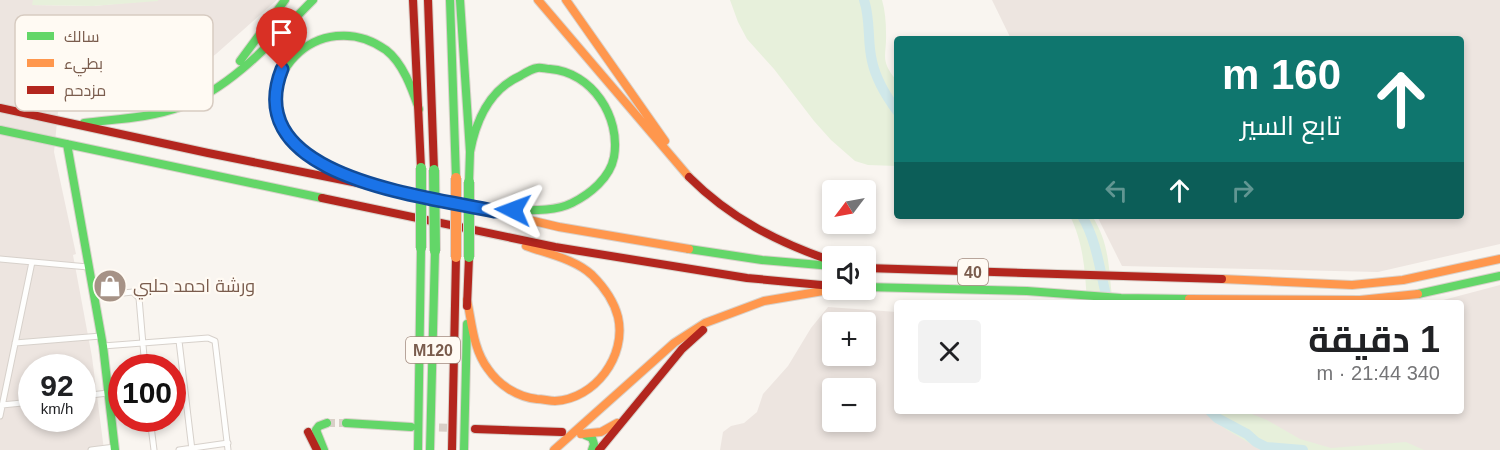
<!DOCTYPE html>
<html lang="ar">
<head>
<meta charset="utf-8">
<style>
  body { margin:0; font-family:Arial,Cairo,sans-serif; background:#f2f2f2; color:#202124; direction:rtl; height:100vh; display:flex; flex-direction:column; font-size:22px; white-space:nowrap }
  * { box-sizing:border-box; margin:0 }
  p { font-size:20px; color:#757577 }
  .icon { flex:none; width:33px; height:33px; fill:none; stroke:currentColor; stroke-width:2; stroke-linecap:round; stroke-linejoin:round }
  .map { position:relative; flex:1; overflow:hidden; direction:ltr }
  .panel { position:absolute; left:894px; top:300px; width:570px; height:114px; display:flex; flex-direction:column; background:#fff; border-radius:6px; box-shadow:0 3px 9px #0003; direction:rtl }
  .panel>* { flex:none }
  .banner { position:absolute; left:894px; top:36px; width:570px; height:183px; border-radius:6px; box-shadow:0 3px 9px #0003; direction:rtl; background:#0f766e; color:#fff; overflow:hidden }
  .needle { width:39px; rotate:238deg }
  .buttons { position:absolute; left:822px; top:180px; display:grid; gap:12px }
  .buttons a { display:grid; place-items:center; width:54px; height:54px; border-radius:6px; background:#fff; box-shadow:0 3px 9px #0003; font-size:30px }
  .speed { position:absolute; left:18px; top:354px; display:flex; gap:12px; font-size:30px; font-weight:700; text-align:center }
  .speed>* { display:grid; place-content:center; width:78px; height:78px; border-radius:50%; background:#fff; box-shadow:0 3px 9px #0003; line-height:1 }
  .speed small { font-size:15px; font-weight:400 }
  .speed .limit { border:9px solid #d22; background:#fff; color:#111 }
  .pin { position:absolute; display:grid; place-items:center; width:51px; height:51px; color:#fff; margin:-62px -26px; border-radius:50% 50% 50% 0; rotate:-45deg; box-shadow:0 0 6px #0007 }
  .pin .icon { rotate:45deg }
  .me { position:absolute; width:66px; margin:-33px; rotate:273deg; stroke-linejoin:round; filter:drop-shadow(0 0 4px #0008) }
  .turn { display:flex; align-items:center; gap:21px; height:126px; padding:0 24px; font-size:27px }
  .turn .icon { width:78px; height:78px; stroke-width:2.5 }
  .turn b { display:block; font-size:42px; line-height:51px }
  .lanes { display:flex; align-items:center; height:57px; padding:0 24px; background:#0003; justify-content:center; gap:30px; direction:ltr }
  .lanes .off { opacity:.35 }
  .round { display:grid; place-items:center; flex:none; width:63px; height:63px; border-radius:6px; background:#f2f2f2 }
  .overview { display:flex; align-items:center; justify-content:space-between; height:102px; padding:0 24px }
  h1 { font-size:36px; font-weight:700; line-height:45px }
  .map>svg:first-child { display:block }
  .industrial { fill:#ede5e0; fill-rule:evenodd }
  .green { fill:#e7f0db }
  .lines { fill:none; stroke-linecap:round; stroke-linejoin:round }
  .river { stroke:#d0e8ea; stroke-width:10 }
  .secondary-tunnel { stroke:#d9cfc7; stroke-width:8; stroke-dasharray:8 4; stroke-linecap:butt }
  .street-casing { stroke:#d7d1cb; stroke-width:7 }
  .fast-casing { stroke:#d9d2cb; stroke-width:10 }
  .slow-casing { stroke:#d9d2cb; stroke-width:10 }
  .jam-casing { stroke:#d9d2cb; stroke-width:10 }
  .street { stroke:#fefefd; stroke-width:5 }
  .fast { stroke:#63d668; stroke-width:8 }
  .slow { stroke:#ff974d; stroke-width:8 }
  .jam { stroke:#b3261e; stroke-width:8 }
  .fast-bridge-casing { stroke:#dad1cc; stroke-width:12; stroke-linecap:butt }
  .slow-bridge-casing { stroke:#dad1cc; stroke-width:12; stroke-linecap:butt }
  .fast-bridge { stroke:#63d668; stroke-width:10 }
  .slow-bridge { stroke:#ff974d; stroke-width:10 }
  .route-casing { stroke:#114b97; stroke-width:15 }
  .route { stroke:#1a73e8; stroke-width:10 }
  .labels { text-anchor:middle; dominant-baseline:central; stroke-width:4.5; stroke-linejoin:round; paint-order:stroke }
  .shield { fill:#fffaf3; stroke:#a28b7f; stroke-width:1.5 }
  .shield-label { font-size:16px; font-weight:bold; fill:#7a5c4d }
  .poi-label { font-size:18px; fill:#7a5c4d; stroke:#fffaf3; text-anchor:start }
  .key { fill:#fffaf3; stroke:#d7cbc1; stroke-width:1.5 }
  .key-label { font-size:16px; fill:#7a5c4d }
</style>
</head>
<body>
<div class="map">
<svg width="1500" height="450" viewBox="0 0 1500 450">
  <rect width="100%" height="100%" fill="#f9f5f0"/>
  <path class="industrial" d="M0 0H33V5L93 6 158 0H277L216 54 165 92 59 102 54 152 76 254 73 255 92 357 104 450H0ZM32 368H82V418H32Z
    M992 0H1500V244L1378 272 1122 266 1097 216H1461V39H1011Z
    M1500 285V450H720L723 432 731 426 744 423 757 412 763 394 788 366 811 328 828 307 897 312V411H1461V303H1432ZM832 322H866V356H832ZM832 388H866V422H832Z"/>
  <path class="green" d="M33 0H158V1L93 6 32 5Z
    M730 0H882C885 10 886 22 886 33 887 56 879 60 897 81V166L868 165 855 161 831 140 814 121 774 69 747 39 738 22Z
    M1070 216H1092C1111 245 1108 271 1113 303H1087C1085 272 1084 244 1070 216Z
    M1203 411H1244L1267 420 1300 439 1331 448 1406 442 1424 450H1261L1227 430Z"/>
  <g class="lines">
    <path class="river" d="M864 0C871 21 867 41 872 61 876 80 886 96 897 111
      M1082 216C1098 243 1100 274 1108 303
      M1210 411 1217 418 1247 434 1256 442 1266 447 1303 450"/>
    <path class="secondary-tunnel" d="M327 423H346
      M427 427 456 428"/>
    <defs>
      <path id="street" d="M0 259 88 267
        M94 296 133 292 139 298 145 368
        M179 341 192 450
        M15 343 101 336
        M103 346 208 338 215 341 228 450
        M82 396 108 393
        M2 405 32 402
        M0 416 32 262
        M150 418 154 450
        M91 450 115 447
        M179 450 228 443"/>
      <path id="fast" d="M450 0 456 178
        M460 0 470 152 469 182
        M240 61 285 0
        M84 123C116 119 150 118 180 107 233 87 274 39 313 0
        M0 130 322 198
        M67 144 103 346 115 450
        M470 152C476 120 489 90 520 76 525 73 531 69 537 68 541 67 546 69 550 69 592 72 621 117 614 157 610 178 590 194 572 203 554 212 529 210 509 210
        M350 176C333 168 311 162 298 147 238 81 321 3 386 50 403 63 412 89 419 109
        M689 249 762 260 832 266
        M866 287 1027 291 1121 298 1189 299
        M1418 294 1500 276
        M346 423 411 427
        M585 435 592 438 594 444 592 450
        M324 450 316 430 319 426 327 423
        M418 450 421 248
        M430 450 435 251
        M464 450 467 324"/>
      <path id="slow" d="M538 0 689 177
        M566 0 665 141
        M467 205 559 227 689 249
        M1222 279 1352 285 1403 280 1500 259
        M1189 299 1360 300 1418 294
        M467 300C472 323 473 349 488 369 499 385 517 397 537 399 543 399 549 401 555 401 595 399 627 356 618 317 614 301 604 287 592 275 575 259 548 254 526 246
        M581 434 601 432 617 423
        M554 450 674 343 705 323 764 301 829 290"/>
      <path id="jam" d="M413 0 421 168
        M428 0 434 170
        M0 108 208 153 467 205
        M689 177C730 218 777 242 832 261
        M322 198 555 247 747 278 832 286
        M866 268 1222 279
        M467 306 469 257
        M475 429 562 432
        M308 432 317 450
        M452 450 456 257
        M599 450 682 349 703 330"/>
    </defs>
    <use href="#street" class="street-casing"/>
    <use href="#fast" class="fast-casing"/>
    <use href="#slow" class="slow-casing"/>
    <use href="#jam" class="jam-casing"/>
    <use href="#street" class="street"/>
    <use href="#fast" class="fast"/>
    <use href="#slow" class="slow"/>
    <use href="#jam" class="jam"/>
    <defs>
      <path id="fast-bridge" d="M421 168V248
        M434 170 435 251
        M469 182V257"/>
      <path id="slow-bridge" d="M456 178V257"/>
    </defs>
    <use href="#fast-bridge" class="fast-bridge-casing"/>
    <use href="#slow-bridge" class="slow-bridge-casing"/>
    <use href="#fast-bridge" class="fast-bridge"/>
    <use href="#slow-bridge" class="slow-bridge"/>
  </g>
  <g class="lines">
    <defs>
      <path id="route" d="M282 69C239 178 426 196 494 211L513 210"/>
    </defs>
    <use href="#route" class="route-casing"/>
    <use href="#route" class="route"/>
  </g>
  <defs>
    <symbol id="shop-disc" viewBox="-11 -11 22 22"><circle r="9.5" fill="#a69286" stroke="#fffaf3"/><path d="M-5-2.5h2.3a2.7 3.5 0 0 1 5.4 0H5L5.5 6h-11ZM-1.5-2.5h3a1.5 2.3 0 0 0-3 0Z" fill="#fff"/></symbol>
  </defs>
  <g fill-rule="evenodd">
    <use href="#shop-disc" x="91" y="267" width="38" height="38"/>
  </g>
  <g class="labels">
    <g class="shield">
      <rect x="958" y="259" width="30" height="26" rx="4.5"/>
      <rect x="406" y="337" width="54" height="26" rx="4.5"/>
    </g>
    <g class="shield-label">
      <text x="973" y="272">40</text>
      <text x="433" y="350">M120</text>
    </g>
    <g class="poi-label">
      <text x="133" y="286">ورشة احمد حلبي</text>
    </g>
  </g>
  <rect x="15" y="15" width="198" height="96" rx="9" class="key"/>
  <rect x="27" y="32" width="27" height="8" fill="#63d668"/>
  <rect x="27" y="59" width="27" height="8" fill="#ff974d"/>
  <rect x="27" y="86" width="27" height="8" fill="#b3261e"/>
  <g class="key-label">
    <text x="64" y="42">سالك</text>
    <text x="64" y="69">بطيء</text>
    <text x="64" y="96">مزدحم</text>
  </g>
</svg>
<div class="buttons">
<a><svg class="needle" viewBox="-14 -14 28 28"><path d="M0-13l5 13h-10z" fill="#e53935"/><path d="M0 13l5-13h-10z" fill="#757577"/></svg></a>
<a><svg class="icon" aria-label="sound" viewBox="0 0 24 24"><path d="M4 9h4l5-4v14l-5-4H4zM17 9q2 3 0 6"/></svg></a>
<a>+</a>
<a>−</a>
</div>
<div class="speed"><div>92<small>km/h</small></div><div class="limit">100</div></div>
<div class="pin" style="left:282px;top:69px;background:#d93025"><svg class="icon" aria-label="arrive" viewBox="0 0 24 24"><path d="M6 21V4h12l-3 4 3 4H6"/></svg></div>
<svg class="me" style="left:513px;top:210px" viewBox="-20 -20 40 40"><path d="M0-17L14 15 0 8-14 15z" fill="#1a73e8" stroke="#fff" stroke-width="4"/></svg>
<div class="banner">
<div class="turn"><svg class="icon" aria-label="ahead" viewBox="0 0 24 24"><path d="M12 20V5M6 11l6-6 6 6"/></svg><div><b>160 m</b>تابع السير</div></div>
<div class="lanes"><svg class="icon off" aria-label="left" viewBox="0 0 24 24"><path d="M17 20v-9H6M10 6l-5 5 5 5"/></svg><svg class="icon" aria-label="ahead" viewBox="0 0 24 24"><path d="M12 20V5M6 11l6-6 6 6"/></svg><svg class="icon off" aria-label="right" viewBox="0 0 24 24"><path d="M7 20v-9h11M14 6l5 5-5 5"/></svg></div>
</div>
<section class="panel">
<div class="overview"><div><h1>1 دقيقة</h1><p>340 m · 21:44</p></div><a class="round"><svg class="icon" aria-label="close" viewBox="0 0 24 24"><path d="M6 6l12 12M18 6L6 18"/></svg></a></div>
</section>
</div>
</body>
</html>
